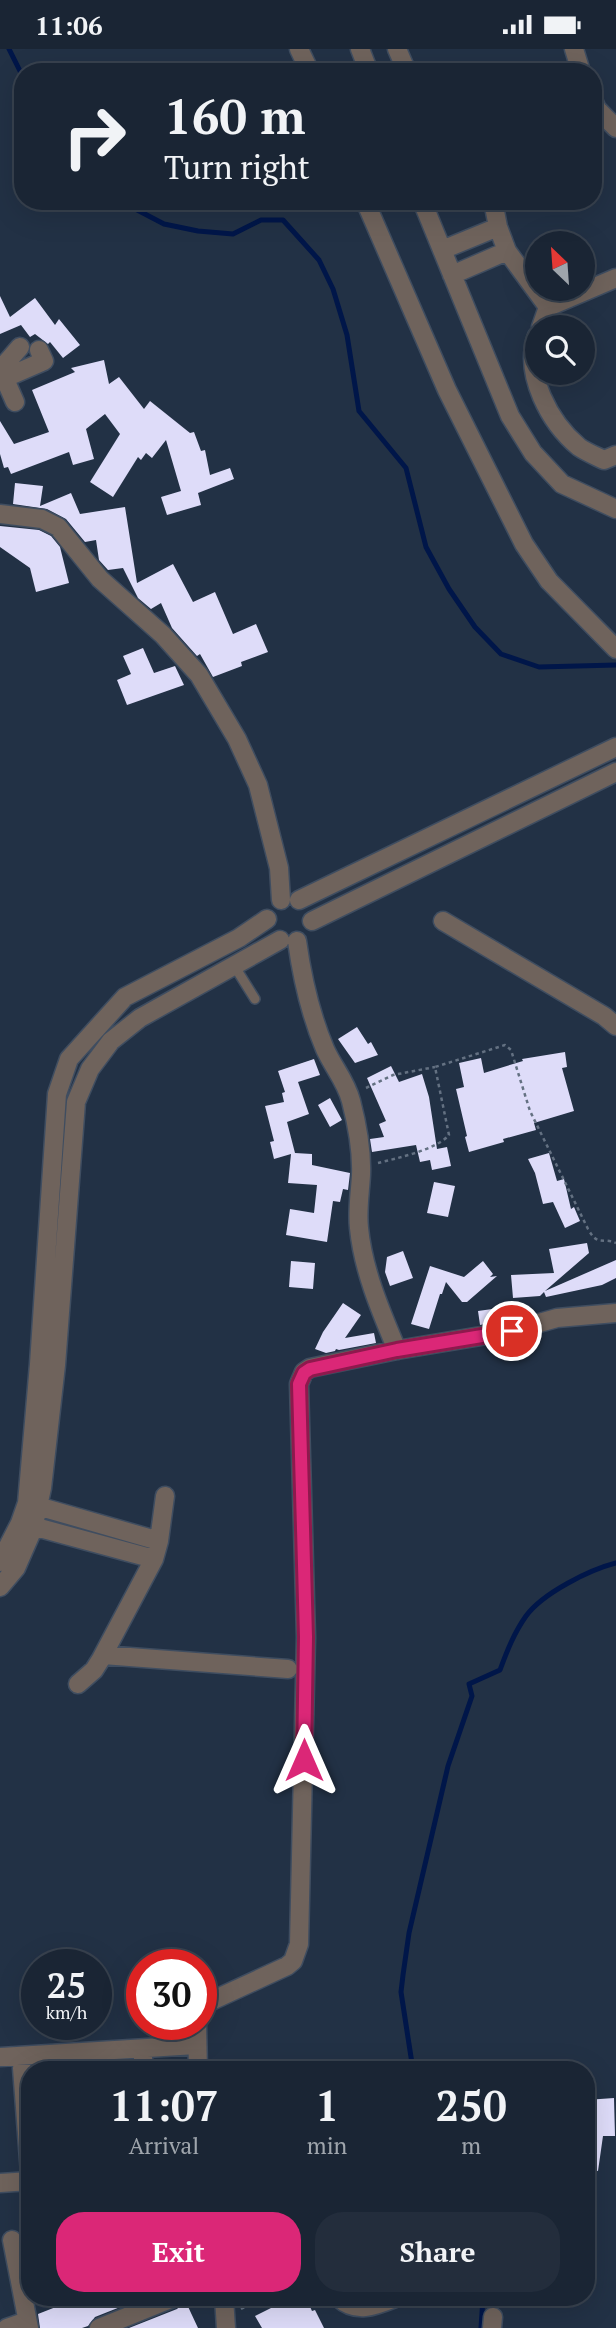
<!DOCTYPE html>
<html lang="en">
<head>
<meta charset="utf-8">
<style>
  body { margin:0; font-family:"PT Serif",serif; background:#232d3c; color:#f1f3f6; height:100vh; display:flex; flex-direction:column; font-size:26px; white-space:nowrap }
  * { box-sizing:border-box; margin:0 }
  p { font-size:23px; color:#9fa5ac }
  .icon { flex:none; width:38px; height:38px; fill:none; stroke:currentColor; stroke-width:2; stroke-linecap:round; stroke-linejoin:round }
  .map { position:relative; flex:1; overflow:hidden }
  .side { position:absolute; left:21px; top:2012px; width:574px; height:245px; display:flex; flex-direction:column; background:#1a2534; border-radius:28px; box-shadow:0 7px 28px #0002,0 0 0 2px #38424f }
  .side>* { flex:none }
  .hud { position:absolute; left:14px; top:14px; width:588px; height:147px; border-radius:28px; box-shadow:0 7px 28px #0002,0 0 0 2px #38424f; background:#1a2534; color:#f1f3f6; overflow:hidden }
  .needle { width:46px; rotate:335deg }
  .buttons { position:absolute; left:525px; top:182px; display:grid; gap:14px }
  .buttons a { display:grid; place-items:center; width:70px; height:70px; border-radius:50%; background:#1a2534; box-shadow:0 7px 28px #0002,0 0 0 2px #38424f; font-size:35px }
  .speed { position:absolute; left:21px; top:1900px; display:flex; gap:14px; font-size:35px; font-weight:700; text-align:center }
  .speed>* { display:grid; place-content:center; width:91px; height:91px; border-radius:50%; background:#1a2534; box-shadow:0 7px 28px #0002,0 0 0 2px #38424f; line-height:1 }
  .speed small { font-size:18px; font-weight:400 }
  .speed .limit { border:10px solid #d22; background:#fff; color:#111 }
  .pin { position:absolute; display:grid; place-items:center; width:60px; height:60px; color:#fff; margin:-30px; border:4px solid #fff; border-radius:50%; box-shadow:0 2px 7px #0007 }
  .me { position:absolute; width:77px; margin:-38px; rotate:0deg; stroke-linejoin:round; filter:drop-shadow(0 0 5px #0008) }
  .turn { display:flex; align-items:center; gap:24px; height:147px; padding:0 35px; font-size:32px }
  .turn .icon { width:91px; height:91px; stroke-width:2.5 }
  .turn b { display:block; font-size:49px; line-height:60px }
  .eta { display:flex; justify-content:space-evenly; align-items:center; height:119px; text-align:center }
  .eta b { font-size:42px; font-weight:600; line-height:49px }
  .primary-button { display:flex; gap:14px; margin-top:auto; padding:14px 35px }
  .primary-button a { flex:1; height:80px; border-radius:28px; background:#db2777; color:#fff; font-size:28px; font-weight:600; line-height:80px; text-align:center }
  .primary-button a+a { background:#232d3c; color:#f1f3f6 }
  .status { display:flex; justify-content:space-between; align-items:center; height:49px; padding:0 35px; background:#1a2534; direction:ltr }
  .status svg { height:19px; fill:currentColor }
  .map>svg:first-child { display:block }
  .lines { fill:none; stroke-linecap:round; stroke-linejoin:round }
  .stream { stroke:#001649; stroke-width:5 }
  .building { fill:#dedcf9 }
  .service-casing { stroke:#3f4d60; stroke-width:12 }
  .minor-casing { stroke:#3f4d60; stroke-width:21 }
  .path { stroke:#647182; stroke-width:2.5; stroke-dasharray:3.5 3.5; stroke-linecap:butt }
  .service { stroke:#6f635c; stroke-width:9 }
  .minor { stroke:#6f635c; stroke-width:18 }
  .route-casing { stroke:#8e194d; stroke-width:18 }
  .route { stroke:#db2777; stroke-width:12 }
</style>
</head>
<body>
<div class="status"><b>11:06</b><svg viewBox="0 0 49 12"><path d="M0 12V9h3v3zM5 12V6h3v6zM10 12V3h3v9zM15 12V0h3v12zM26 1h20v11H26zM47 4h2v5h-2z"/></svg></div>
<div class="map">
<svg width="616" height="2279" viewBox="0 0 616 2279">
  <rect width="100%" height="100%" fill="#223145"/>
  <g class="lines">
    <path class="stream" d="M9 0 23 28
      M120 152 164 175 198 182 233 185 261 171H283L319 211 333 240 347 286 359 362 406 419 426 498 449 540 475 578 501 605 539 618 616 616
      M413 2021 401 1943 403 1926 409 1884 448 1717 472 1647 469 1635 500 1621C507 1602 514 1584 526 1567 543 1544 589 1521 616 1514
      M481 2279 483 2249"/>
  </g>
  <path class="building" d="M0 247 10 268 35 249 55 276 59 270 80 296 63 309 50 293 48 295 35 285 30 288 21 276 0 285Z
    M104 311 109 335 119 328 144 360 150 352 190 384 194 383 201 402 205 401 210 426 230 419 234 430 198 444 201 456 167 466 161 448 181 442 166 391 152 409 146 404 141 411 138 408 113 448 90 433 120 385 105 365 86 380 94 410 73 416 69 403 11 425 8 418 4 419 0 405V372L14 395 49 383 32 341 75 323 71 319Z
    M15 434 43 437 40 457 71 444 80 465 125 458 137 534 173 515 193 553 215 543 233 585 256 575 268 603 241 613 242 617 213 628 200 605 197 607 172 579 161 554 151 560 138 549 123 519 108 521 99 511 96 491 85 493 66 470 47 460 13 455Z
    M0 477 39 481 51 487 60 498 69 534 36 543 30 519 0 498Z
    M143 599 154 624 175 617 184 636 127 656 117 631 131 625 123 607Z
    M357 978 368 995 371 993 378 1006 355 1014 338 990Z
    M565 1003 567 1018 562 1019 574 1062 534 1074 536 1081 503 1090 504 1093 469 1103 465 1088 467 1087 456 1040 464 1038 459 1014 481 1009 484 1024 523 1012 522 1010Z
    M314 1010 320 1026 298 1033 309 1065 287 1073 295 1104 312 1105V1116L350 1124 348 1141 343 1140 340 1153 333 1152 327 1193 286 1186 290 1160 314 1164 317 1136 288 1134 291 1105 274 1110 270 1093 274 1092 265 1057 284 1053 282 1044 285 1043 278 1022Z
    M391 1017 399 1033 422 1025 429 1048 437 1100 447 1098 451 1117 432 1121 430 1111 420 1113 416 1096 372 1103 370 1090 384 1088 379 1075 386 1072 367 1029Z
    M330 1049 342 1071 330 1078 318 1056Z
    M549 1104 557 1132 564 1130 571 1160 574 1158 580 1172 565 1179 553 1153 543 1155 535 1124 528 1110Z
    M434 1133 455 1137 448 1168 427 1164Z
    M587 1194 589 1204 545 1242 616 1211V1229L602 1236 546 1248 544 1243 540 1247 513 1249 511 1226 554 1224 549 1200Z
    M403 1202 413 1229 390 1237 385 1223 387 1208Z
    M291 1212 315 1214 313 1240 289 1238Z
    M483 1212 493 1225 490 1228 497 1227 467 1253H462L446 1233 442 1245H440L429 1280 411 1275 430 1217 464 1228Z
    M343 1254 361 1266 345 1289 374 1284 376 1294 339 1301 336 1300 335 1302 326 1304 315 1300 323 1283Z
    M513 1257 515 1269 480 1276 478 1262Z
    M614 2049 615 2087H603L598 2122 586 2120V2051Z
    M65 2249H143L95 2268 88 2277 82 2279H40L38 2265 66 2254Z
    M184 2249 198 2279H129L177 2260 182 2255Z
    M291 2249H306L312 2262 315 2261 324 2279H262L255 2267Z"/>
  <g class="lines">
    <defs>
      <path id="service" d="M235 918 255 950"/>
      <path id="minor" d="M299 0 310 23
        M360 0 369 23
        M397 0 407 23
        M574 0 581 23
        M593 51 597 60 616 79
        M365 152 447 341 524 495 549 532 616 600
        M422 152 510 367 533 404 562 435 616 460
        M493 152 498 178 507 202 548 258
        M442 201 498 178
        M452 226 507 202
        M541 278 548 258 616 229
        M537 287C523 325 550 374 579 398 586 403 596 407 604 411L616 406
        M0 321 20 298
        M1 321 15 353
        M5 329 44 312 39 301
        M0 465 42 470 58 478 100 530 163 586 199 626 237 690 258 736 279 819 281 851
        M299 851 616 698
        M312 872 616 723
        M443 872 604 967 616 977
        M297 892C302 928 311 967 325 1000 333 1018 346 1032 351 1052 357 1075 362 1102 361 1126 360 1144 357 1162 359 1179 363 1221 381 1263 397 1301
        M27 1454 159 1492
        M25 1475 154 1510
        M0 1513 20 1474 27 1454 39 1315 57 1045 69 1010 125 948 239 889 267 870
        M0 1538 16 1519 33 1480 42 1439 56 1316 76 1053 90 1020 111 992 140 969 280 891
        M103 1606 288 1620
        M78 1635 94 1621 101 1610 154 1510 159 1492 165 1447
        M201 1959 209 1953 287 1917 293 1912 299 1895 306 1588 299 1335 304 1323 310 1319 397 1301 511 1282 557 1269 616 1264
        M197 1976 198 2021
        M0 2008 196 1996
        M143 2009 144 2021
        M83 2013 84 2021
        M22 2019 30 2124
        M0 2134 30 2132
        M12 2191 29 2279
        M224 2249 226 2279
        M339 2249C356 2265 375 2257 395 2249
        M7 2279 27 2272
        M99 2279 173 2249
        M492 2279 493 2268"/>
    </defs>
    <use href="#service" class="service-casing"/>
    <use href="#minor" class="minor-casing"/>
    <path class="path" d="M366 1039 393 1026 435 1018
      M378 1114C397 1109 436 1101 449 1086L435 1018 505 996 511 1001 530 1062 588 1180C598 1198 602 1188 616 1194
      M241 2260 263 2249"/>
    <use href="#service" class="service"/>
    <use href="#minor" class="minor"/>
  </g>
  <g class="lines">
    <defs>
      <path id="route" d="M304 1711 306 1588 299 1335 304 1324 310 1320 397 1301 512 1282"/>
    </defs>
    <use href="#route" class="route-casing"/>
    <use href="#route" class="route"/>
  </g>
</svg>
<div class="buttons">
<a><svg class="needle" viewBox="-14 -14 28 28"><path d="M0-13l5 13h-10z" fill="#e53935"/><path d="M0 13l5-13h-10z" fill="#9fa5ac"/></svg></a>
<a><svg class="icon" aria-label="search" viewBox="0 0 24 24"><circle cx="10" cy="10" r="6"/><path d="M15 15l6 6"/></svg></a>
</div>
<div class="speed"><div>25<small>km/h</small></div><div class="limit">30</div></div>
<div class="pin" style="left:512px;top:1282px;background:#d93025"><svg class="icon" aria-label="arrive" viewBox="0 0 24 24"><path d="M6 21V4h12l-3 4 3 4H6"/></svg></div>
<svg class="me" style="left:304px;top:1711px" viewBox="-20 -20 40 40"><path d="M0-17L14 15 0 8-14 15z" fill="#db2777" stroke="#fff" stroke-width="4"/></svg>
<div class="hud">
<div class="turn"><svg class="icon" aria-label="right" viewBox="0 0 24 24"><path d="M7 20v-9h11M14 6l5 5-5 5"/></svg><div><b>160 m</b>Turn right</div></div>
</div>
<section class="side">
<div class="eta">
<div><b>11:07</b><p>Arrival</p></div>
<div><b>1</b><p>min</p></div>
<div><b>250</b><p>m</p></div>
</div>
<div class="primary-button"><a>Exit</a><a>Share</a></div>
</section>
</div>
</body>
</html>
